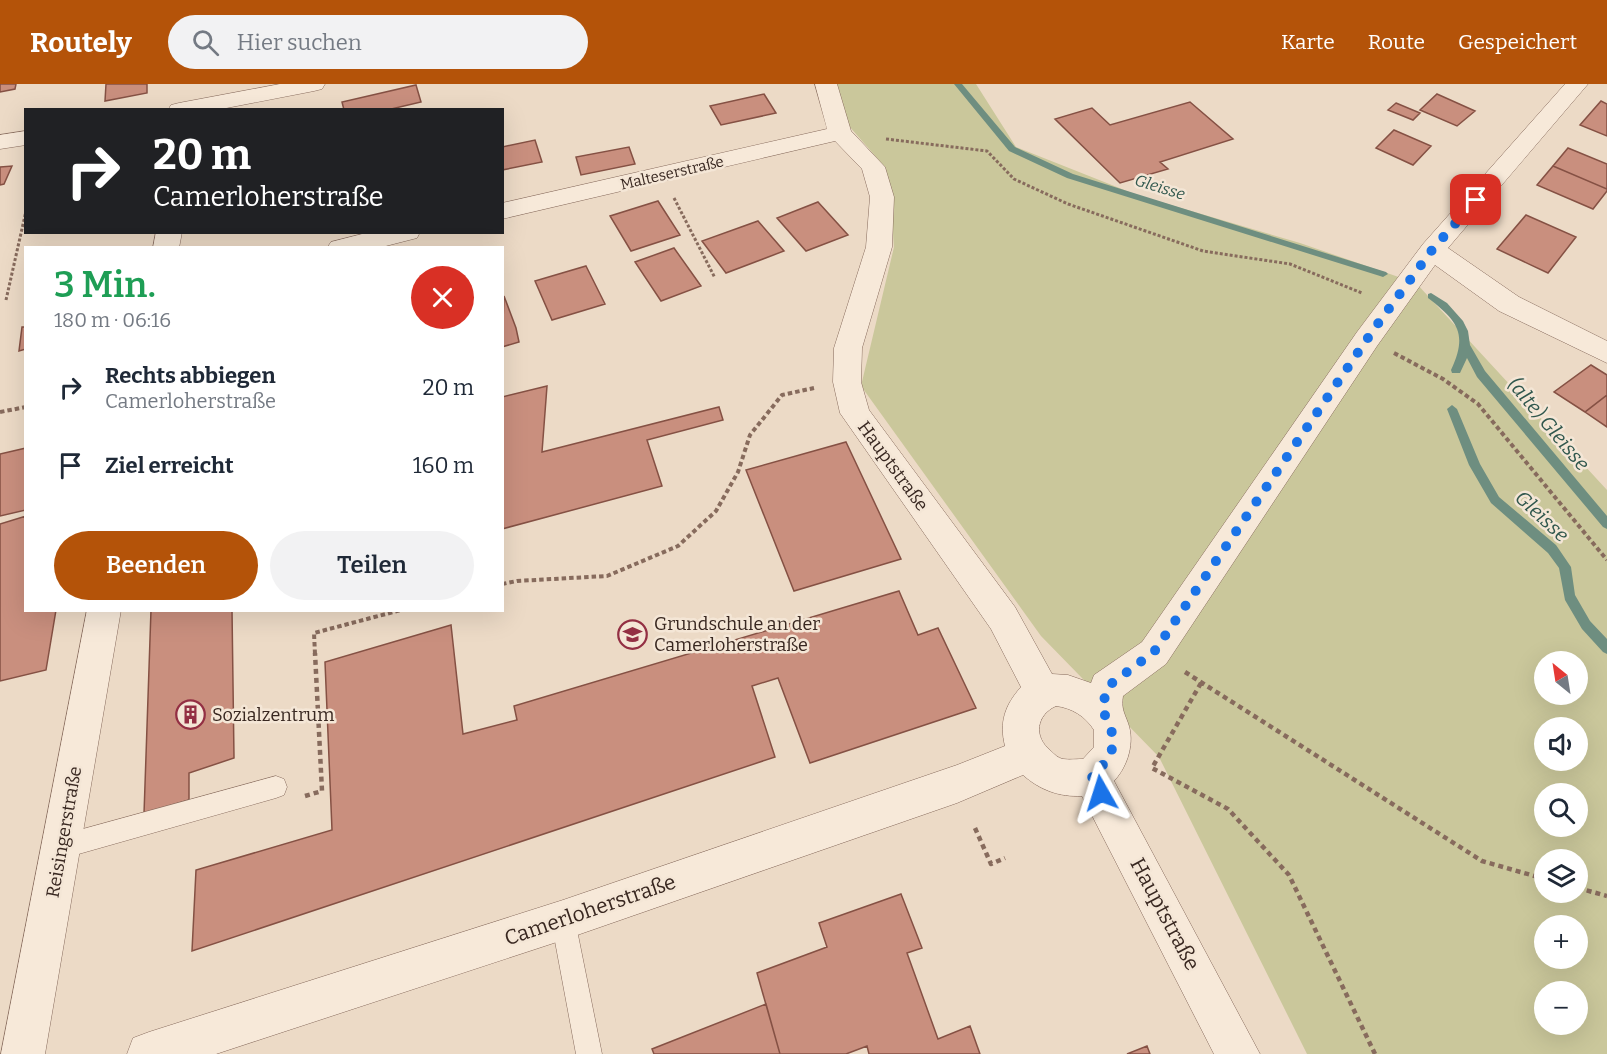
<!DOCTYPE html>
<html lang="de">
<head>
<meta charset="utf-8">
<style>
  body { margin:0; font-family:Bitter,serif; background:#f2f2f3; color:#1f2937; height:100vh; display:flex; flex-direction:column; font-size:22px; white-space:nowrap }
  * { box-sizing:border-box; margin:0 }
  p { font-size:20px; color:#747a83 }
  .icon { flex:none; width:33px; height:33px; fill:none; stroke:currentColor; stroke-width:2; stroke-linecap:round; stroke-linejoin:round }
  .map { position:relative; flex:1; overflow:hidden }
  .side { position:absolute; left:24px; top:162px; width:480px; height:366px; display:flex; flex-direction:column; background:#fff; border-radius:0px; box-shadow:0 6px 24px #0002 }
  .side>* { flex:none }
  .guide { position:absolute; left:24px; top:24px; width:480px; height:126px; border-radius:0px; box-shadow:0 6px 24px #0002; background:#202124; color:#fff; overflow:hidden }
  .needle { width:39px; rotate:330deg }
  .tools { position:absolute; left:1534px; top:567px; display:grid; gap:12px }
  .tools a { display:grid; place-items:center; width:54px; height:54px; border-radius:50%; background:#fff; box-shadow:0 6px 24px #0002; font-size:30px }
  .pin { position:absolute; display:grid; place-items:center; width:51px; height:51px; color:#fff; margin:-26px; border-radius:12px; box-shadow:0 3px 9px #0006 }
  .me { position:absolute; width:66px; margin:-33px; rotate:354deg; stroke-linejoin:round; filter:drop-shadow(0 0 4px #0008) }
  .turn { display:flex; align-items:center; gap:21px; height:126px; padding:0 30px; font-size:27px }
  .turn .icon { width:78px; height:78px; stroke-width:2.5 }
  .turn b { display:block; font-size:42px; line-height:51px }
  .round { display:grid; place-items:center; flex:none; width:63px; height:63px; border-radius:32px; background:#f2f2f3 }
  .headline { display:flex; align-items:center; justify-content:space-between; height:102px; padding:0 30px }
  h1 { font-size:36px; font-weight:600; line-height:45px; color:#1e9e55 }
  .primary-button { display:flex; gap:12px; margin-top:auto; padding:12px 30px }
  .primary-button a { flex:1; height:69px; border-radius:36px; background:#b45309; color:#fff; font-size:24px; font-weight:600; line-height:69px; text-align:center }
  .primary-button a+a { background:#f2f2f3; color:#1f2937 }
  ul { padding:0; list-style:none }
  li { display:flex; align-items:center; gap:18px; height:78px; padding:0 30px }
  li div { flex:1 }
  li b { display:block; font-size:22px }
  li em { font-style:normal }
  header { display:flex; align-items:center; gap:36px; box-sizing:border-box; height:84px; padding:0 30px; background:#b45309; color:#fff }
  header strong { font-size:28px }
  nav { display:flex; gap:33px; margin-inline-start:auto; font-size:21px }
  .search { width:420px; height:54px; background:#f2f2f3; display:flex; align-items:center; gap:15px; box-sizing:border-box; padding:0 21px; border-radius:33px; color:#747a83; font-size:22px }
  .map>svg:first-child { display:block }
  .green { fill:#cac79b; fill-rule:evenodd }
  .lines { fill:none; stroke-linecap:round; stroke-linejoin:round }
  .stream { fill:#6e8e80; fill-rule:evenodd }
  .building { fill:#c98f7e; stroke:#855144; stroke-width:1.5 }
  .service-casing { stroke:#876b5d; stroke-width:1 }
  .minor-casing { stroke:#876b5d; stroke-width:1 }
  .path-far2 { stroke:#876b5d; stroke-width:3; stroke-dasharray:3 2; stroke-linecap:butt }
  .path-far1 { stroke:#876b5d; stroke-width:4; stroke-dasharray:4.5 3; stroke-linecap:butt }
  .path { stroke:#876b5d; stroke-width:4.5; stroke-dasharray:5 4; stroke-linecap:butt }
  .service { fill:#f7e9d9; fill-rule:evenodd }
  .minor { fill:#f7e9d9; fill-rule:evenodd }
  .route { stroke:#1a73e8; stroke-width:10; stroke-dasharray:0 18 }
  .labels { text-anchor:middle; dominant-baseline:central; stroke-width:5; stroke-linejoin:round; paint-order:stroke }
  .far-street-label { font-size:15px; fill:#382720; stroke:#f4e6d6 }
  .far-water-label { font-size:16px; font-style:italic; fill:#30574d; stroke:#f4e6d6 }
  .street-label { font-size:18px; fill:#382720; stroke:#f4e6d6 }
  .poi-label { font-size:18px; fill:#382720; stroke:#f4e6d6; text-anchor:start }
  .water-label { font-size:20px; font-style:italic; fill:#30574d; stroke:#f4e6d6 }
  .near-street-label { font-size:21px; fill:#382720; stroke:#f4e6d6 }
</style>
</head>
<body>
<header>
<strong>Routely</strong>
<div class="search"><svg class="icon" aria-label="search" viewBox="0 0 24 24"><circle cx="10" cy="10" r="6"/><path d="M15 15l6 6"/></svg>Hier suchen</div>
<nav><a>Karte</a><a>Route</a><a>Gespeichert</a></nav>
</header>
<div class="map">
<svg width="1607" height="970" viewBox="0 0 1607 970">
  <rect width="100%" height="100%" fill="#ecdac6"/>
  <path class="green" d="M837 0H976L1016 63 1137 111 1300 159 1416 199 1607 406V970H1307L1159 673 1041 552 861 302 894 163 890 112 883 81 849 42ZM1545 578H1578V610H1545ZM1545 644H1578V676H1545ZM1545 710H1578V742H1545ZM1545 776H1578V808H1545ZM1545 842H1578V874H1545ZM1545 908H1578V940H1545Z"/>
  <g class="lines">
    <path class="stream" d="M954 0H962L1015 63 1073 90 1386 188 1388 190 1383 193 1380 192 1067 94 1009 67Z
      M1431 209 1447 219 1463 237 1468 247 1470 261 1485 287 1607 432V445L1603 443 1477 293 1467 274 1460 289H1452L1451 286C1468 250 1458 237 1428 214V210Z
      M1452 321 1457 325 1480 380 1499 413 1556 461 1571 483 1575 511 1590 537 1607 555V570L1603 568 1582 545 1565 516 1559 484 1548 469 1491 419 1469 381 1447 325Z"/>
  </g>
  <path class="building" d="M0 0H16L15 5 0 8Z
    M106 0H147V9L105 17Z
    M416 1 421 18 387 26H344L342 18Z
    M764 10 776 29 721 41 710 22Z
    M1437 10 1475 27 1457 42 1420 26Z
    M1601 17 1607 20V52L1580 41Z
    M1190 18 1233 55 1160 78 1168 85 1120 99 1055 35 1092 24 1110 41Z
    M1396 19 1420 29 1413 36 1388 26Z
    M1394 46 1431 62 1413 81 1376 64Z
    M535 56 542 78 502 86V63Z
    M629 63 635 80 581 91 576 73Z
    M1568 64 1607 80V105L1553 82Z
    M12 82 4 100 0 101V83Z
    M1553 82 1607 105V107L1593 125 1537 101Z
    M658 117 680 151 631 167 610 132Z
    M818 118 848 151 806 167 777 134Z
    M1526 131 1576 153 1548 189 1497 165Z
    M758 137 784 167 726 189 702 157Z
    M674 164 701 202 661 217 635 178Z
    M586 182 605 220 552 236 535 197Z
    M504 212 516 244 519 258 502 263Z
    M22 243H26V265L19 267Z
    M1591 281 1607 291V311L1585 328 1554 308Z
    M547 302 542 368 719 323 723 336 647 356 662 402 502 445V313Z
    M1607 311V343L1585 328Z
    M846 358 901 475 794 507 746 386Z
    M26 364V426L0 432V370Z
    M26 432V526H56L46 586 0 597V440Z
    M899 507 918 551 938 544 976 624 810 679 778 594 752 602 775 673 192 867 196 786 332 746 325 578 451 541 463 650 517 636 514 622Z
    M151 526H232L234 674 189 689V716L144 730Z
    M901 810 922 864 907 869 938 955 970 942 980 970H869L867 962 846 970H780L757 889 827 863 819 839Z
    M766 920 780 970H654L652 965Z
    M1147 962 1150 970H1127Z"/>
  <g class="lines">
    <defs>
      <path id="service" d="M276 692 284 695 287 703 284 711 276 714 61 775 53 771 49 763 53 755 61 751Z
        M563 824 572 827 575 836 602 970H576L551 836 554 827Z"/>
      <path id="minor" d="M280 0H325L322 5 314 7 216 26H168L171 21 179 19Z
        M815 0H837L851 47 885 83 894 113 892 163 862 264 861 298 869 326 1015 523 1052 590 1068 591 1091 599 1094 591 1142 558 1357 248 1423 160 1565 0H1588L1448 164 1519 213 1607 257V279L1499 227 1435 181 1377 262 1166 580 1123 612C1121 624 1124 628 1128 639 1135 658 1128 682 1114 697L1260 970H1214L1082 712C1059 713 1040 706 1023 691L957 719 563 856 216 970H127L133 954 149 948 563 816 957 681 1005 662C999 638 1005 621 1021 603L991 545 840 329 833 298 834 264 866 163 870 113 862 85 835 57 502 135V119L827 45ZM1056 622C1072 624 1085 632 1094 646V663L1083 675C1077 675 1069 676 1063 675 1058 674 1055 671 1051 667 1033 653 1036 631 1056 622Z
        M26 47V61L0 65V51Z
        M156 148H182L179 164H153Z
        M370 148H420L417 154 378 164H327L331 158Z
        M87 526H121L45 970H1Z"/>
    </defs>
    <use href="#service" class="service-casing"/>
    <use href="#minor" class="minor-casing"/>
    <path class="path-far2" d="M886 55 987 67 1014 95 1068 120 1203 167 1290 180 1362 209
      M674 114 715 194
      M6 216 26 127"/>
    <path class="path-far1" d="M1394 269 1443 295 1478 320 1607 476
      M0 328 26 323
      M502 500 517 497 607 492 678 462 716 427 738 388 750 351 782 311 814 304
      M315 570 314 549 401 526"/>
    <path class="path" d="M1185 588 1482 777 1545 795
      M1201 599 1152 684 1228 725 1289 791 1375 970
      M305 712 322 707 315 569
      M975 744 991 780 1005 774
      M1578 804 1607 812"/>
    <use href="#service" class="service"/>
    <use href="#minor" class="minor"/>
  </g>
  <g class="lines">
    <path class="route" d="M1101 709 1091 691C1118 672 1118 653 1102 626L1107 603 1154 568 1374 245 1432 166 1476 116"/>
  </g>
  <defs>
    <symbol id="school-ring" viewBox="-11 -11 22 22"><circle r="9.5" fill="#f4e6d6" stroke="#932f43" stroke-width="1.5"/><path d="M0-5L7-2L0 1L-7-2ZM-4 1L0 2.5L4 1V4Q0 6-4 4Z" fill="#932f43"/></symbol>
    <symbol id="building-ring" viewBox="-11 -11 22 22"><circle r="9.5" fill="#f4e6d6" stroke="#932f43" stroke-width="1.5"/><path d="M-4-6H4V6H1V3H-1V6H-4ZM-2.5-4.3h1.7v1.8h-1.7ZM.8-4.3h1.7v1.8H.8ZM-2.5-1h1.7V.8h-1.7ZM.8-1h1.7V.8H.8Z" fill="#932f43"/></symbol>
  </defs>
  <g fill-rule="evenodd">
    <use href="#school-ring" x="616" y="534" width="33" height="33"/>
    <use href="#building-ring" x="174" y="614" width="33" height="33"/>
  </g>
  <g class="labels">
    <g class="far-street-label">
      <text transform="translate(672 89) rotate(-13)">Malteserstraße</text>
    </g>
    <g class="far-water-label">
      <text transform="translate(1160 103) rotate(17)">Gleisse</text>
    </g>
    <g class="street-label">
      <text transform="translate(893 382) rotate(54)">Hauptstraße</text>
      <text transform="translate(64 748) rotate(-80)">Reisingerstraße</text>
    </g>
    <g class="poi-label">
      <text x="654" y="540">Grundschule an der<tspan x="654" dy="21">Camerloherstraße</tspan></text>
      <text x="212" y="631">Sozialzentrum</text>
    </g>
    <g class="water-label">
      <text transform="translate(1549 340) rotate(50)">(alte) Gleisse</text>
      <text transform="translate(1542 432) rotate(43)">Gleisse</text>
    </g>
    <g class="near-street-label">
      <text transform="translate(590 826) rotate(-19)">Camerloherstraße</text>
      <text transform="translate(1165 830) rotate(62)">Hauptstraße</text>
    </g>
  </g>
</svg>
<div class="tools">
<a><svg class="needle" viewBox="-14 -14 28 28"><path d="M0-13l5 13h-10z" fill="#e53935"/><path d="M0 13l5-13h-10z" fill="#747a83"/></svg></a>
<a><svg class="icon" aria-label="sound" viewBox="0 0 24 24"><path d="M4 9h4l5-4v14l-5-4H4zM17 9q2 3 0 6"/></svg></a>
<a><svg class="icon" aria-label="search" viewBox="0 0 24 24"><circle cx="10" cy="10" r="6"/><path d="M15 15l6 6"/></svg></a>
<a><svg class="icon" aria-label="layers" viewBox="0 0 24 24"><path d="M12 4l9 5-9 5-9-5zM3 14l9 5 9-5"/></svg></a>
<a>+</a>
<a>−</a>
</div>
<div class="pin" style="left:1476px;top:116px;background:#d93025"><svg class="icon" aria-label="arrive" viewBox="0 0 24 24"><path d="M6 21V4h12l-3 4 3 4H6"/></svg></div>
<svg class="me" style="left:1101px;top:709px" viewBox="-20 -20 40 40"><path d="M0-17L14 15 0 8-14 15z" fill="#1a73e8" stroke="#fff" stroke-width="4"/></svg>
<div class="guide">
<div class="turn"><svg class="icon" aria-label="right" viewBox="0 0 24 24"><path d="M7 20v-9h11M14 6l5 5-5 5"/></svg><div><b>20 m</b>Camerloherstraße</div></div>
</div>
<section class="side">
<div class="headline"><div><h1>3 Min.</h1><p>180 m · 06:16</p></div><a class="round" style="background:#d93025;color:#fff"><svg class="icon" aria-label="close" viewBox="0 0 24 24"><path d="M6 6l12 12M18 6L6 18"/></svg></a></div>
<ul>
<li><svg class="icon" aria-label="right" viewBox="0 0 24 24"><path d="M7 20v-9h11M14 6l5 5-5 5"/></svg><div><b>Rechts abbiegen</b><p>Camerloherstraße</p></div><em>20 m</em></li>
<li><svg class="icon" aria-label="arrive" viewBox="0 0 24 24"><path d="M6 21V4h12l-3 4 3 4H6"/></svg><div><b>Ziel erreicht</b></div><em>160 m</em></li>
</ul>
<div class="primary-button"><a>Beenden</a><a>Teilen</a></div>
</section>
</div>
</body>
</html>
